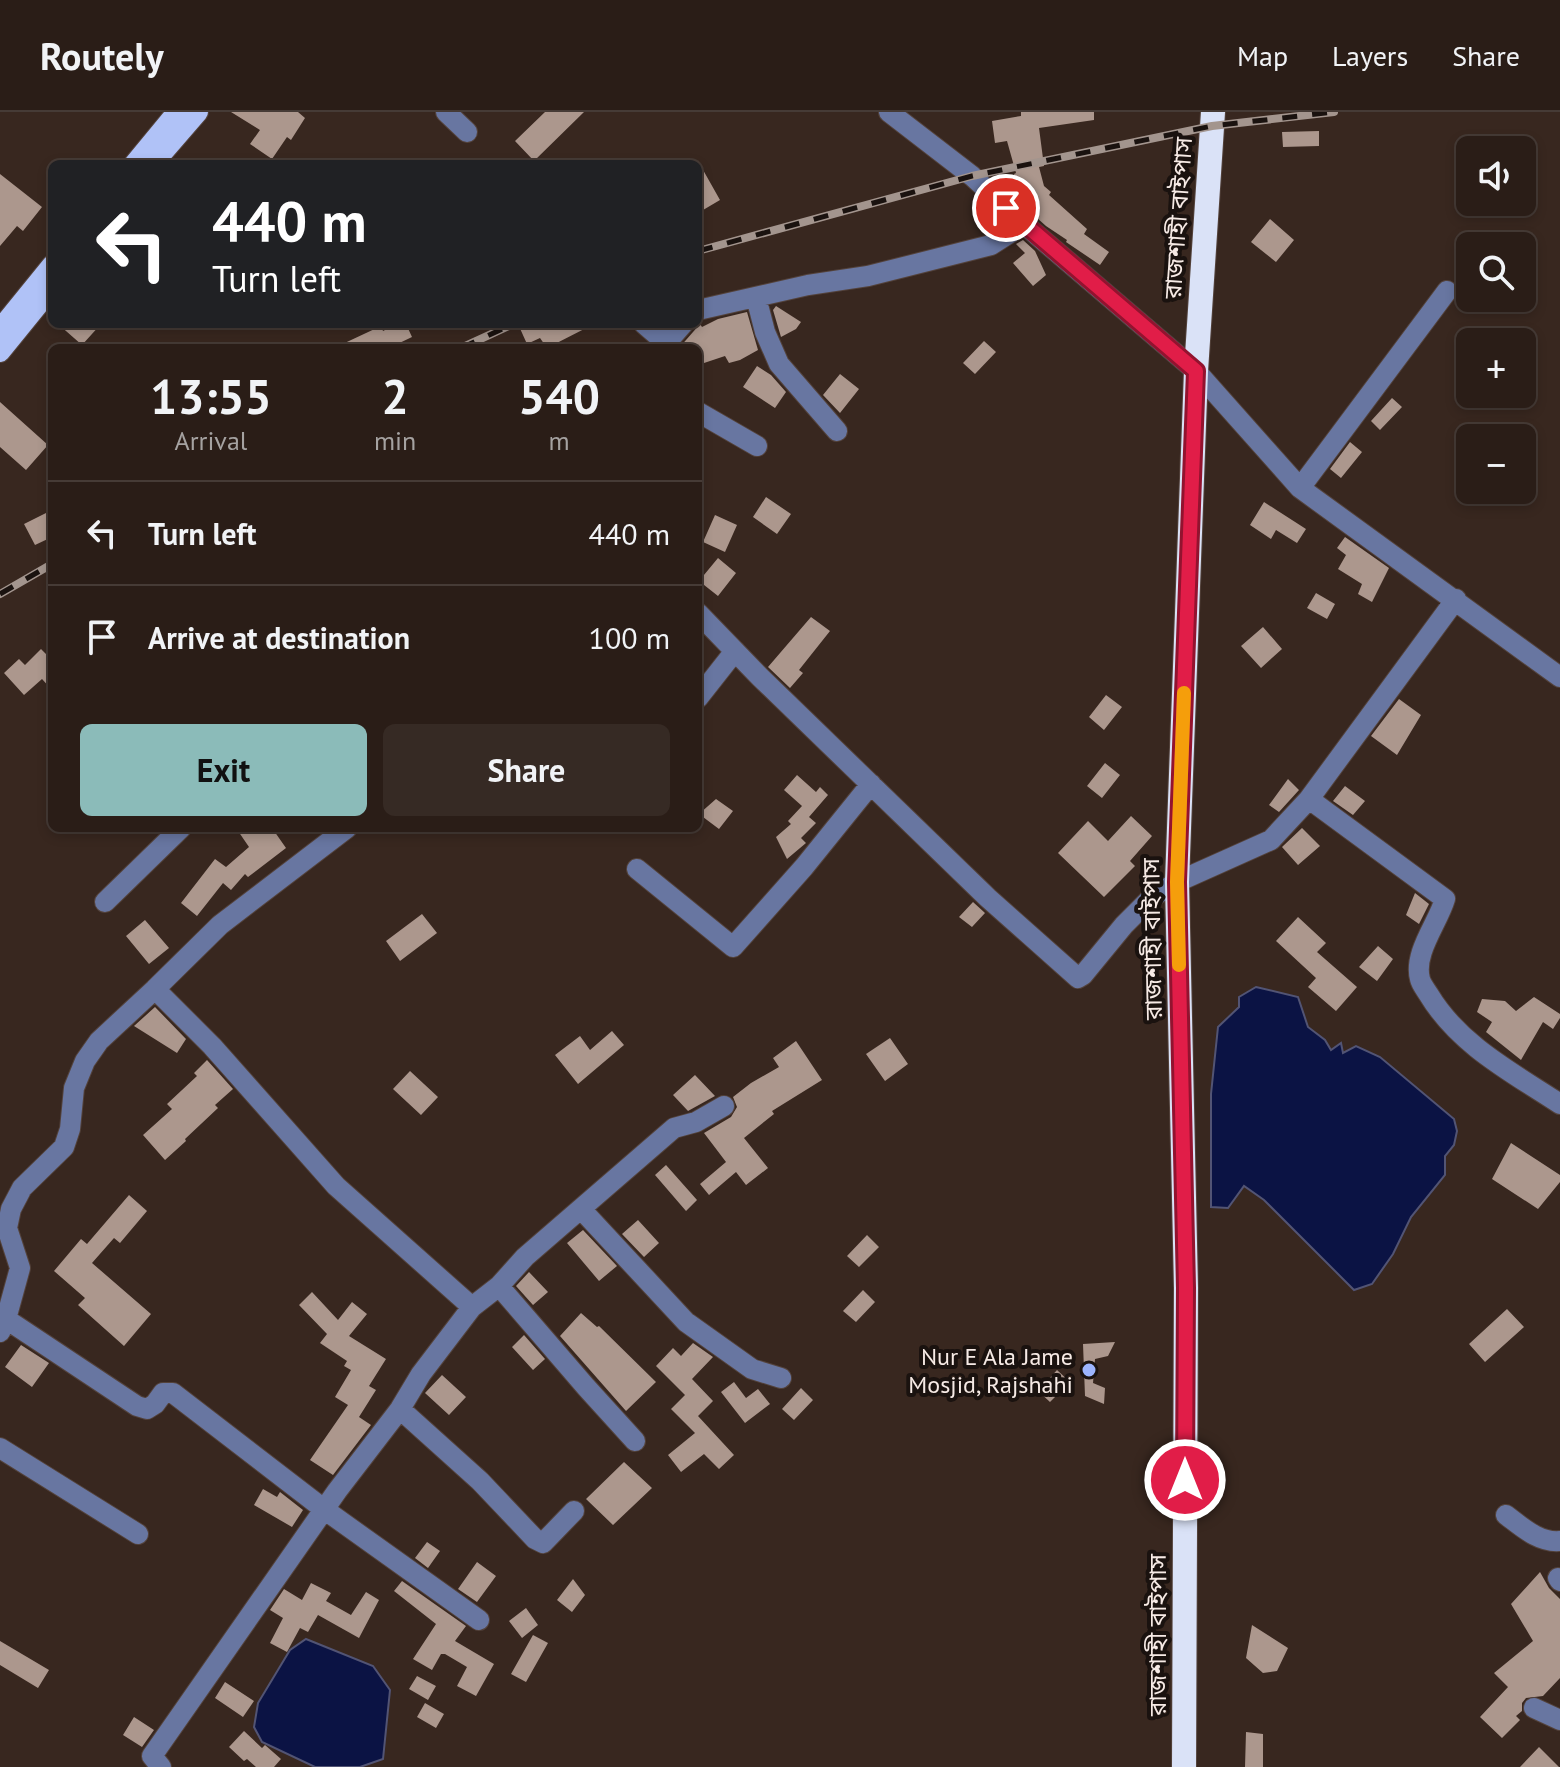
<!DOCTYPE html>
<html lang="en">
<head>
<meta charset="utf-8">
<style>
  body { margin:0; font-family:"PT Sans","Noto Sans Bengali",sans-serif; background:#362a24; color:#f1f3f6; height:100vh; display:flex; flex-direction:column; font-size:30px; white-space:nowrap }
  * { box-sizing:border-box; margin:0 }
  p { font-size:26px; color:#a5a2a1 }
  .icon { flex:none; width:44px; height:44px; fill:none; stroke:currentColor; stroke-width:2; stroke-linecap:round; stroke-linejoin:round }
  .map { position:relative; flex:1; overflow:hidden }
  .panel { position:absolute; left:48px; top:232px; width:654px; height:488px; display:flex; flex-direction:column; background:#2a1d17; border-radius:12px; box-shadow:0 4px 12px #0003,0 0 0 2px #463b36 }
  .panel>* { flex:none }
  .top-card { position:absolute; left:48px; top:48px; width:654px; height:168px; border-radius:12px; box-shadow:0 4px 12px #0003,0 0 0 2px #463b36; background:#202124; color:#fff; overflow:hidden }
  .controls { position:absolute; left:1456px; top:24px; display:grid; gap:16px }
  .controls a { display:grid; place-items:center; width:80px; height:80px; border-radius:12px; background:#2a1d17; box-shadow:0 4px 12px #0003,0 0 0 2px #463b36; font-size:40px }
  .pin { position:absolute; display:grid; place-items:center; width:68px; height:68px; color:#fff; margin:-34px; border:4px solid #fff; border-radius:50%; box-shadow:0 2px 8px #0007 }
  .me { position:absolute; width:88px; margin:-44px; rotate:0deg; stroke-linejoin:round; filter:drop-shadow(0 0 6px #0008) }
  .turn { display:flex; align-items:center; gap:28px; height:168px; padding:0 32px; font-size:36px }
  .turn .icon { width:104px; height:104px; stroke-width:2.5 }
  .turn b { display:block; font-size:56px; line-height:68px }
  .eta { display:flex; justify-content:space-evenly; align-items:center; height:136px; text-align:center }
  .eta b { font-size:48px; font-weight:700; line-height:56px }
  .primary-button { display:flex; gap:16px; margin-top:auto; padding:16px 32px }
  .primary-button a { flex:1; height:92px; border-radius:12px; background:#8bbbb9; color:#111; font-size:32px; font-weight:700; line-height:92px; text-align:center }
  .primary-button a+a { background:#362a24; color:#f1f3f6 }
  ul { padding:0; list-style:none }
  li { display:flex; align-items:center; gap:24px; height:104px; padding:0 32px; border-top:2px solid #463b36 }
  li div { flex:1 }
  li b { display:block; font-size:30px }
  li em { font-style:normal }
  header { display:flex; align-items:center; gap:48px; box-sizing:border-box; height:112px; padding:0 40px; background:#2a1d17; border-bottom:2px solid #463b36 }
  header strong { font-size:38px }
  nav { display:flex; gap:44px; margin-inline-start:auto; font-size:28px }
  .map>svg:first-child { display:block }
  .water { fill:#0b1344; stroke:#525474; stroke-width:2 }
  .building { fill:#ac978d }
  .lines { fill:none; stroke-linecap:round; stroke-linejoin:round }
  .minor-casing { stroke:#53423b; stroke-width:22 }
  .major-casing { stroke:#53423b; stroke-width:22 }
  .highway-casing { stroke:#53423b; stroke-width:26 }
  .minor { stroke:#6876a1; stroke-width:20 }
  .major { stroke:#b0c2f7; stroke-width:20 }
  .highway { stroke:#dae2f7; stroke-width:24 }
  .rail-casing { stroke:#a3958e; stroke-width:8 }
  .rail { stroke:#1a120f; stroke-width:5; stroke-dasharray:15; stroke-linecap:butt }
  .route-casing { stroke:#92132f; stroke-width:20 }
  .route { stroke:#e11d48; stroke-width:14 }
  .slow { stroke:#f59e0b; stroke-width:14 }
  .poi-dot { fill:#9cb4fd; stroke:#1a120f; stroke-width:3 }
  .labels { text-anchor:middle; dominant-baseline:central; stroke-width:8; stroke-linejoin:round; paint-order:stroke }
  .street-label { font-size:24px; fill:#f6eae5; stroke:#1a120f }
  .poi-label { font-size:24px; fill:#f6eae5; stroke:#1a120f; text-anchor:end }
</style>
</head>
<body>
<header>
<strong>Routely</strong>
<nav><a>Map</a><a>Layers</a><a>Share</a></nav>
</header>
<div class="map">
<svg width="1560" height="1655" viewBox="0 0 1560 1655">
  <rect width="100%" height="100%" fill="#38271f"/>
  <path class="water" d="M1256 875 1298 885 1308 915 1325 928 1331 938 1341 931 1343 941 1356 934 1380 945 1454 1007 1457 1019 1454 1033 1445 1044V1063L1411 1105 1393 1142 1372 1172 1354 1178 1264 1088 1244 1074 1228 1096 1211 1095V982L1218 915 1239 895V885Z
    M306 1527 373 1554 390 1578 383 1647 360 1655H315L262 1630 254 1615 258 1591 290 1538Z"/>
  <path class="building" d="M231 0H298L305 6 291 28 287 25 272 47 250 32 260 18Z
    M545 0H584L534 49 515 29Z
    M1021 0H1094V8L1039 16 1044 54 1039 55 1044 74 1051 80 1049 83 1087 117 1084 122 1109 140 1100 153 1066 130 1067 128 1046 114 1019 90 1014 62 1016 61 1007 29 995 31 992 9 1021 4Z
    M1319 19V34L1283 35 1282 20Z
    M698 49 720 88 698 101Z
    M0 62 42 95 23 119 17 114 0 134Z
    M1270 107 1294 128 1276 150 1251 130Z
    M1023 128 1035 139 1046 163 1033 174 1013 151 1025 141 1016 132Z
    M776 194 801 210 796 217 781 225 773 198Z
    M747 200 758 238 740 248 729 251 725 244 698 253V236H679L700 212 702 215 718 207Z
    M58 212H101L82 233Z
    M397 212H406L412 225 389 236H334L381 214 383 219Z
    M518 212H594L547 236 540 226 527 232Z
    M984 229 996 240 975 262 963 251Z
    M757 254 771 263 786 280 775 296 743 275Z
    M840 262 859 277 840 301 823 283Z
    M1392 286 1402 295 1380 318 1371 309Z
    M0 290 48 333 26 358 0 335Z
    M1350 330 1362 340 1341 366 1330 357Z
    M766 385 791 402 777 422 753 405Z
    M1264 390 1306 417 1297 431 1276 418 1271 427 1250 413Z
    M52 398V425L35 433 24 412Z
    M715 403 737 413 725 440 703 430Z
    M1345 425 1389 456 1372 490 1358 482 1362 472 1338 457 1346 443 1337 436Z
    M718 446 736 461 718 484 699 469Z
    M1316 481 1335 492 1327 507 1307 496Z
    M811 505 830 519 799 558 803 561 790 576 768 555Z
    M1263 515 1282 537 1261 556 1241 534Z
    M41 537 52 548V578L42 567 24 583 4 561 19 547 25 553Z
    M1106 583 1122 595 1104 618 1089 605Z
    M1399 587 1421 603 1397 643 1371 624Z
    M1105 651 1120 663 1102 686 1087 674Z
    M797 663 816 680 820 675 828 683 809 705 816 711 801 726 806 731 787 747 776 725 791 712 788 709 802 694 784 678Z
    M1288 667 1299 678 1279 700 1269 693Z
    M1345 674 1365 689 1353 703 1333 689Z
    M716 687 733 699 719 717 699 702Z
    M1131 704 1152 724 1130 749 1135 754 1104 785 1058 741 1088 709 1108 729Z
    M236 716H272L286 736 248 765 245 762 231 778 223 771 197 804 181 791 215 747 226 755 249 735Z
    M1302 716 1320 734 1298 753 1282 735Z
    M1415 781 1429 792 1419 812 1406 803Z
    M973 790 985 801 972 815 959 805Z
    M422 802 437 821 400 849 386 829Z
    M1298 805 1326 831 1317 840 1357 875 1336 899 1308 875 1316 866 1276 829Z
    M145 808 169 836 149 852 126 824Z
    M1378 834 1393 847 1377 869 1359 855Z
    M1534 885 1560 902V906L1553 917 1543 910 1521 948 1486 920 1492 910 1477 900 1482 887 1505 889 1516 899Z
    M155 895 186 927 177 941 134 914Z
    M612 919 624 933 578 972 555 943 580 924 590 938Z
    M890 926 908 952 885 969 866 942Z
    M796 929 822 968 772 999 774 1002 744 1026 768 1056 746 1073 736 1060 709 1083 700 1072 726 1050 704 1021 731 1005 737 995 733 985 751 971 779 955 773 946Z
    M207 948 233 977 215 993 218 996 185 1027 186 1029 165 1048 143 1023 172 997 167 992 197 964 194 961Z
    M410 959 438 985 421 1003 393 977Z
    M695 963 715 984 688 999 673 983Z
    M1511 1031 1560 1063V1070L1538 1097 1492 1067Z
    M666 1053 697 1088 686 1099 655 1063Z
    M129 1083 147 1099 120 1131 114 1126 92 1151 151 1202 124 1234 78 1193 85 1186 54 1159 81 1127 87 1132Z
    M638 1108 659 1131 644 1145 622 1122Z
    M583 1118 617 1154 599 1169 567 1131Z
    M867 1123 879 1135 859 1155 847 1144Z
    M529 1160 548 1180 533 1193 516 1174Z
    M863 1178 875 1190 856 1210 843 1199Z
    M312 1180 338 1208 352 1190 367 1202 349 1224 386 1247 369 1274 376 1278 359 1305 371 1313 333 1363 310 1348 348 1293 335 1285 351 1258 344 1254 347 1249 320 1231 327 1222 299 1193Z
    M1507 1197 1524 1215 1485 1250 1469 1232Z
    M581 1201 597 1215 599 1214 656 1270 626 1299 560 1224Z
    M524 1223 545 1247 533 1258 512 1235Z
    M1115 1230 1108 1244 1095 1247 1093 1271 1105 1276 1104 1292 1085 1284 1083 1232Z
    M693 1231 713 1245 692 1267 713 1289 698 1304 734 1343 719 1357 704 1342 681 1360 668 1343 695 1321 671 1297 685 1283 656 1254 673 1236 681 1244Z
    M21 1233 49 1251 32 1275 5 1255Z
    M1057 1258 1070 1270 1050 1290 1038 1279Z
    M442 1263 466 1285 449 1303 425 1281Z
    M734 1270 746 1286 758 1277 770 1292 745 1311 721 1280Z
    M801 1276 813 1288 794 1308 782 1297Z
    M624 1350 652 1376 613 1413 586 1387Z
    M263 1377 277 1385 280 1380 303 1398 292 1415 254 1393Z
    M427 1430 440 1439 428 1456 415 1446Z
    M477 1450 496 1464 477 1490 458 1477Z
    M1540 1460 1549 1476 1560 1487V1566L1543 1584 1526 1586 1522 1591V1599L1516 1604 1520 1608 1502 1626 1480 1605 1508 1575 1494 1561 1533 1529 1511 1492Z
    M573 1467 585 1483 572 1500 557 1488Z
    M402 1469 466 1514 455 1529 494 1552 476 1584 457 1574 467 1555 445 1542H441L432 1558 413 1547 436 1512 394 1479Z
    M311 1471 331 1481 326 1489 351 1503 366 1480 379 1488 359 1526 318 1503 308 1520 300 1516 287 1540 270 1531 283 1506 270 1498 284 1477 302 1488Z
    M526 1496 538 1513 522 1526 509 1509Z
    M1252 1513 1288 1536 1277 1559 1263 1561 1246 1546Z
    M533 1523 548 1531 526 1570 511 1562Z
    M0 1529 49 1558 38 1576 0 1553Z
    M417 1564 436 1574 428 1588 409 1577Z
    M225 1570 254 1589 243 1605 215 1586Z
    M425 1591 444 1602 436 1616 417 1605Z
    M134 1605 154 1618 142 1635 123 1623Z
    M244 1619 262 1636 265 1633 281 1647 274 1655H256L247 1647 244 1649 229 1635Z
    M1246 1620 1263 1622V1655H1245Z
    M1539 1635 1559 1655H1520Z"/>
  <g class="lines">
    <defs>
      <path id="minor" d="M446 0 467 20
        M889 0 972 64 1024 112 1196 259 1300 376 1560 565
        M756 185 765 220 779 252 837 319
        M698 198 808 173 868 164 991 133 1024 112
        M644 212 666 231
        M662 236 683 212
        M698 300 757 334
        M1300 376 1447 179
        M698 501 760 565 988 786 1078 866 1083 863 1124 813 1152 785 1177 770 1271 728 1309 687 1456 487
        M698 586 735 539
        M1309 687 1445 787C1438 811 1413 841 1420 867 1421 872 1426 878 1429 883 1459 933 1513 961 1560 992
        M637 757 733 835 804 755 871 672
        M105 790 181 716
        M581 1097 686 1210 752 1257 781 1266
        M499 1174 586 1275 635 1329
        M472 1195 499 1174 525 1145 674 1016 696 1010 724 994
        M6 1207 137 1294 147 1297 155 1292 163 1281H173L325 1398 479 1508
        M0 1220 6 1207 20 1156 7 1116 11 1097 22 1076 64 1035 70 1017 74 976 85 949 99 929 155 877
        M400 1297 480 1369 535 1427 543 1431 574 1399
        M0 1336 138 1422
        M1506 1403C1522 1415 1539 1431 1560 1429
        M1558 1466 1560 1469
        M1534 1596 1560 1608
        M161 1655 152 1644 337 1379 400 1297 421 1262 472 1195 336 1074 212 934 155 877 220 813 347 716"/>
      <path id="major" d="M134 52 177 0
        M153 52 198 0
        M0 217 52 153
        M0 240 52 176"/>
      <path id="highway" d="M1184 1655 1186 1176 1177 770 1196 259 1213 0"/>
    </defs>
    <use href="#minor" class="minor-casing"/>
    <use href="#major" class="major-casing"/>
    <use href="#highway" class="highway-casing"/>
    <use href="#minor" class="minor"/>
    <use href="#major" class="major"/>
    <use href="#highway" class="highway"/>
    <defs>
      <path id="rail" d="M698 139 972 64 1212 14 1334 0
        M461 236 513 212
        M0 482 52 452"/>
    </defs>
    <use href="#rail" class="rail-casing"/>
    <use href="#rail" class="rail"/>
  </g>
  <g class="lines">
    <defs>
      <path id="route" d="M1006 96 1196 259 1177 770 1186 1176 1185 1368"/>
    </defs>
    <use href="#route" class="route-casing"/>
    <use href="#route" class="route"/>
    <path class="slow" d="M1179 853 1177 770 1184 581"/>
  </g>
  <circle class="poi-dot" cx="1089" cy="1258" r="8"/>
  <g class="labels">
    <g class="street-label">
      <text transform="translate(1178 106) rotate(-86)">রাজশাহী বাইপাস</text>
      <text transform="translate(1152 827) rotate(-91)">রাজশাহী বাইপাস</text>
      <text transform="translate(1157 1523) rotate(-90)">রাজশাহী বাইপাস</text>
    </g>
    <g class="poi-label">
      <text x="1073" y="1244">Nur E Ala Jame<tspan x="1073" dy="28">Mosjid, Rajshahi</tspan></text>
    </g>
  </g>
</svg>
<div class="controls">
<a><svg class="icon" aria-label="sound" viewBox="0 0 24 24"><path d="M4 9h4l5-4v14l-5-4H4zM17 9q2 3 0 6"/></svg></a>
<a><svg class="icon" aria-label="search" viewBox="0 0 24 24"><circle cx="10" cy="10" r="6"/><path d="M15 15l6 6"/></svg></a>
<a>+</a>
<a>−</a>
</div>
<div class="pin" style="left:1006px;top:96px;background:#d93025"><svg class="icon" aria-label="arrive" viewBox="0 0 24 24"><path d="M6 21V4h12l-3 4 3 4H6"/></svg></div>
<svg class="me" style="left:1185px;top:1368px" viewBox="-20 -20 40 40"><circle r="17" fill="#e11d48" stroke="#fff" stroke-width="3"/><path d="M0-11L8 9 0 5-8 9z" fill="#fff"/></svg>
<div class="top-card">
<div class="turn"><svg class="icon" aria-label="left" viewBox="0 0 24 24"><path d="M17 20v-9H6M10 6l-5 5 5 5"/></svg><div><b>440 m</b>Turn left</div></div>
</div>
<section class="panel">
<div class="eta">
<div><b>13:55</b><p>Arrival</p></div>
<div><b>2</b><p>min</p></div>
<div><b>540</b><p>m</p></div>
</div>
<ul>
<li><svg class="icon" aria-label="left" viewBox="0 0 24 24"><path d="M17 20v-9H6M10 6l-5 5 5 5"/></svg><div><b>Turn left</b></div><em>440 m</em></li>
<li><svg class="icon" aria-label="arrive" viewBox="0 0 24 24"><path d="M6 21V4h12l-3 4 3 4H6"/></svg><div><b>Arrive at destination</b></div><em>100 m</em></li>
</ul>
<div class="primary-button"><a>Exit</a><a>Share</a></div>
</section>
</div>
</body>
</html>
